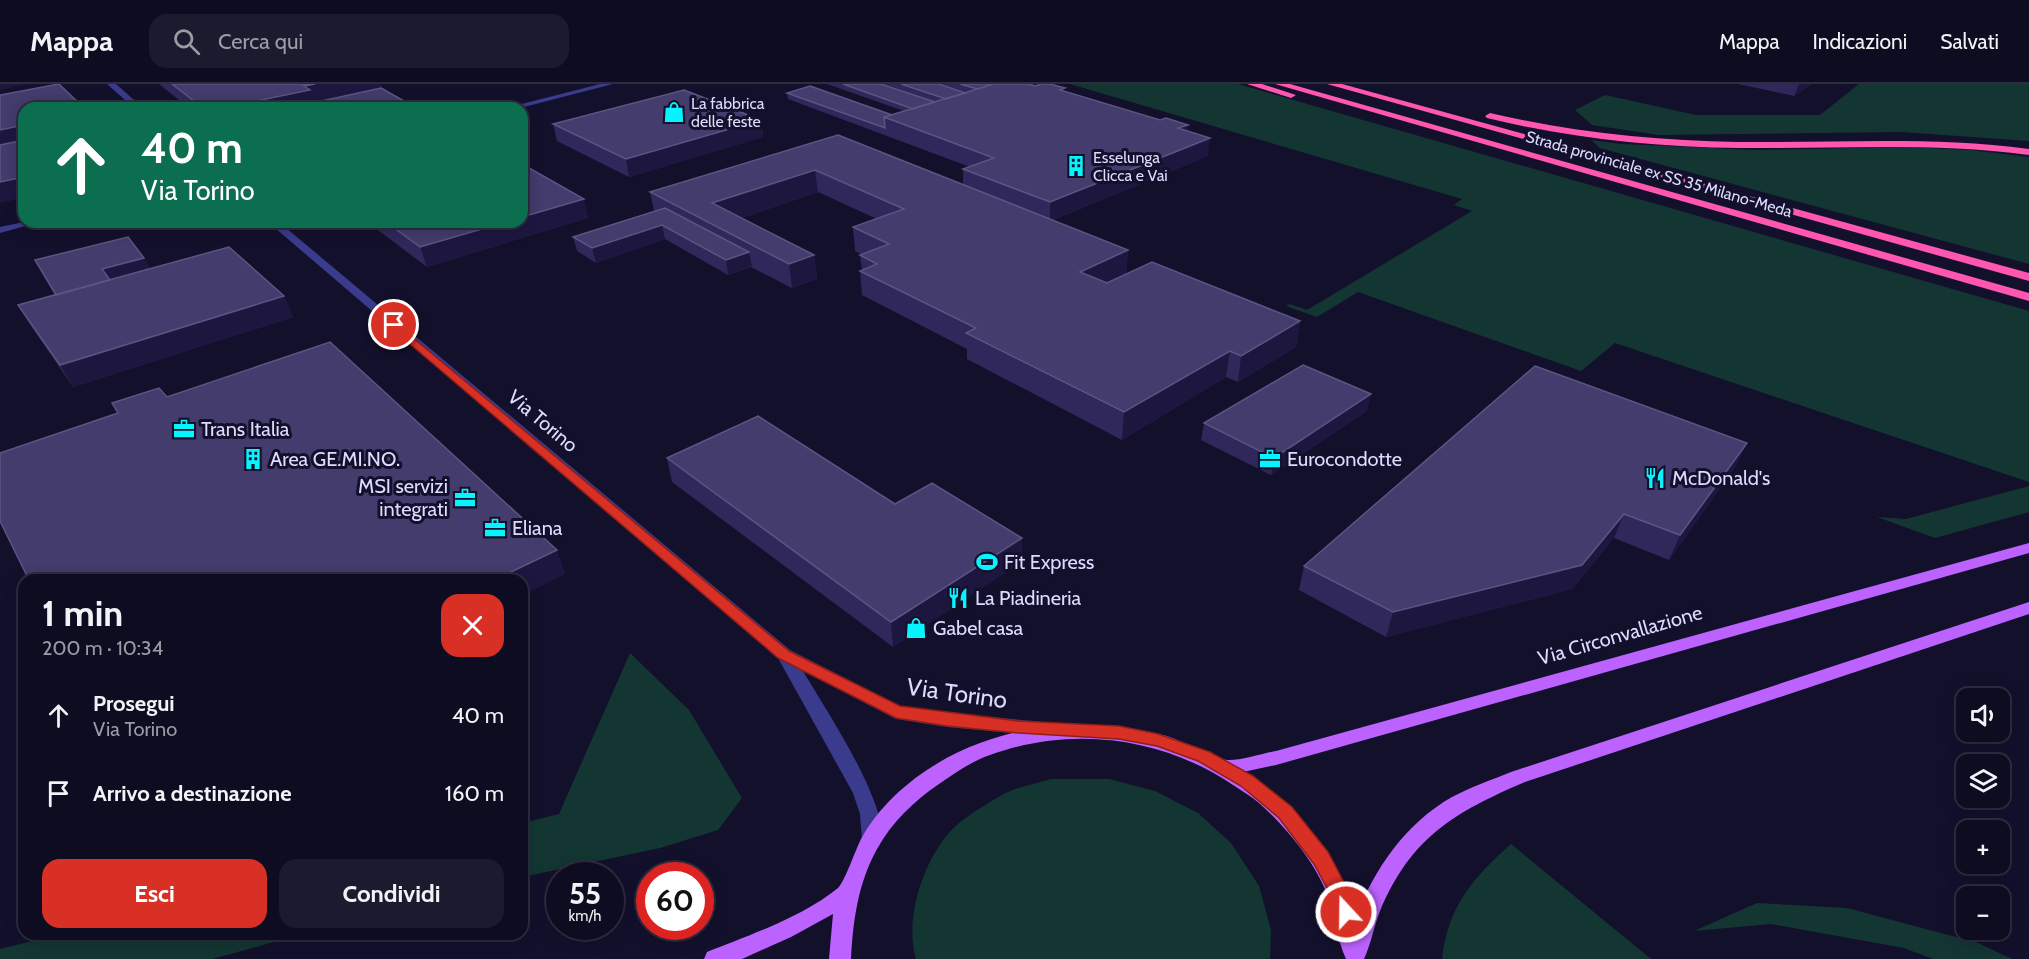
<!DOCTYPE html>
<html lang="it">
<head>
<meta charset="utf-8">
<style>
  body { margin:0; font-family:Cabin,sans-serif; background:#1c1a2e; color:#f1f3f6; height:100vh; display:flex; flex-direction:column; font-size:22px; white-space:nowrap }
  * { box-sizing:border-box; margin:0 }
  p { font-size:20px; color:#9b9ba5 }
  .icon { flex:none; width:33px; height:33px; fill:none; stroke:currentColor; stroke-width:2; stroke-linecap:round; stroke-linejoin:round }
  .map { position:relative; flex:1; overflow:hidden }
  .panel { position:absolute; left:18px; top:490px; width:510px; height:366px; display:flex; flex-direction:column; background:#0e0c21; border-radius:18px; box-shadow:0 3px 15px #0003,0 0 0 2px #2e2c3f }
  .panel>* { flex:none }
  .top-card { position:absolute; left:18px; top:18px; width:510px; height:126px; border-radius:18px; box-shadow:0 3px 15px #0003,0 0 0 2px #2e2c3f; background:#0b6e4f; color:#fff; overflow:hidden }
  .fabs { position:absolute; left:1956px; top:604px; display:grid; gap:12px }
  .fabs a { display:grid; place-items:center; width:54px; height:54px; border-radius:12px; background:#0e0c21; box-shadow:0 3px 15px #0003,0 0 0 2px #2e2c3f; font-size:30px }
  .speed { position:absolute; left:546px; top:778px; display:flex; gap:12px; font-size:30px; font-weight:700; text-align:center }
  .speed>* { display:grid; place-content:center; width:78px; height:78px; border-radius:50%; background:#0e0c21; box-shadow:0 3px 15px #0003,0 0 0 2px #2e2c3f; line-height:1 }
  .speed small { font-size:15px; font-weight:400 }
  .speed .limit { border:9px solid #d22; background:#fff; color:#111 }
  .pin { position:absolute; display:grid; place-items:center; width:51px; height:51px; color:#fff; margin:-26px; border:3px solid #fff; border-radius:50%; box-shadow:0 2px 6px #0007 }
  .me { position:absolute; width:66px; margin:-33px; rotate:339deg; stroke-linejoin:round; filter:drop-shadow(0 0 4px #0008) }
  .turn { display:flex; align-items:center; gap:21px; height:126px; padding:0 24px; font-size:27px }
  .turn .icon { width:78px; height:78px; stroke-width:2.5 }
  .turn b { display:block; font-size:42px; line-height:51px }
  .round { display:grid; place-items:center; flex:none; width:63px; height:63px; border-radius:18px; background:#1c1a2e }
  .overview { display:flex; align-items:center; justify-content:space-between; height:102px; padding:0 24px }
  h1 { font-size:36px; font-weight:700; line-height:45px }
  .primary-button { display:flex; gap:12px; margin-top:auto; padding:12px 24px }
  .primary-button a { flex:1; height:69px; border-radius:18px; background:#d93025; color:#fff; font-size:24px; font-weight:700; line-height:69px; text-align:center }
  .primary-button a+a { background:#1c1a2e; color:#f1f3f6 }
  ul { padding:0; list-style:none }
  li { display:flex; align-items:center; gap:18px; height:78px; padding:0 24px }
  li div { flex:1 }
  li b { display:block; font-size:22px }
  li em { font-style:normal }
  header { display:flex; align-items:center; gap:36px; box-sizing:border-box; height:84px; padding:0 30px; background:#0e0c21; border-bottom:2px solid #2e2c3f }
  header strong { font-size:28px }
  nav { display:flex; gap:33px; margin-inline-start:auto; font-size:21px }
  .search { width:420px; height:54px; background:#1c1a2e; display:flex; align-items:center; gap:15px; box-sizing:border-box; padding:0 21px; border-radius:18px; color:#9b9ba5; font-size:22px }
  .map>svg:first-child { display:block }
  .green { fill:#133633 }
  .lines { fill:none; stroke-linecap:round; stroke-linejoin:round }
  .street { fill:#3a3b8c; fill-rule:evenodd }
  .primary { fill:#bc62ff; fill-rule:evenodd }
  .highway { fill:#ff56b0; fill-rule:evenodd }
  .wall { fill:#30285a }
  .shaded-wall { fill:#1d1740 }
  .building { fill:#433c6c; stroke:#5b5583; stroke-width:1.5 }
  .route { fill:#d93025; stroke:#8d1f18; stroke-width:1.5 }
  .labels { text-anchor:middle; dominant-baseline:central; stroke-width:6; stroke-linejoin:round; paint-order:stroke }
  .far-poi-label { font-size:16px; fill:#dddbff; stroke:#13102c; text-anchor:start }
  .far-street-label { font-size:16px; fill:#dddbff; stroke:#13102c }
  .street-label { font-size:20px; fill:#dddbff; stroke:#13102c }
  .poi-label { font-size:20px; fill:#dddbff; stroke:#13102c; text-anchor:start }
  .near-street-label { font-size:24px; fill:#dddbff; stroke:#13102c }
</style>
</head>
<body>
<header>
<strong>Mappa</strong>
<div class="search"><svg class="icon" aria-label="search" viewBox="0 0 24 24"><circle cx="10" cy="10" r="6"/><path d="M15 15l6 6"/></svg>Cerca qui</div>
<nav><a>Mappa</a><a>Indicazioni</a><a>Salvati</a></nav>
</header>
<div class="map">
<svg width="2029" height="875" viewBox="0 0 2029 875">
  <rect width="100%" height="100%" fill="#13102c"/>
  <path class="green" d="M1070 0H1238L2029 227V398L1615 259 1581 287 1358 208 1317 233 1286 222 1290 220 1307 226 1472 127 1454 121 1462 115Z
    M1859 0H2029V57L1901 48 1659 51 1592 41 1575 26 1605 11 1696 31H1820Z
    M1591 56 1621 60 1754 66 1909 63 1970 66 2029 73V180L1600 64Z
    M2029 402V428L1935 454 1877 433 1906 435Z
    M630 569 689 626 742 714 718 746 660 764 522 793V739L559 730Z
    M1051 695H1109L1155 707 1198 729 1231 759 1259 802 1271 846 1270 875H916C903 833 926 767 959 739 972 729 988 719 1002 711 1016 703 1035 700 1051 695Z
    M1511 760 1651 875H1442C1448 822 1473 794 1511 760Z
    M1757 819 1847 824 1978 859 2012 875H1933L1904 864 1771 840 1694 847Z
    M61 850H300V851L212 875H0V865Z"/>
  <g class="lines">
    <path class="street" d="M107 0H116L143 24H134Z
      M600 0H613L520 24H506Z
      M24 138H40L0 149V143Z
      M268 138H279L790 566 900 622 947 629 1055 639 1062 641 1064 646 1062 651 1055 653 947 643 896 635 803 587C822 620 896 729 879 762L872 765 865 762 862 756 860 730 853 709 778 574Z"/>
    <path class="primary" d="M2029 459V469L1276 681 1243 688C1297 724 1336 771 1356 833 1374 785 1406 739 1452 713 1471 703 1491 696 1511 688L2029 518V530L1525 698C1455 728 1411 753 1380 827 1374 842 1371 860 1364 875H1346C1337 856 1335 831 1327 810 1315 778 1285 742 1259 719 1252 713 1242 707 1233 701 1162 653 1072 641 990 671 972 677 955 689 939 700 914 717 892 738 877 765 858 799 853 837 851 875H829L833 830 791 853 742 875H704L707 868C748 852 804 832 838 804 844 799 856 765 861 755 885 711 933 676 980 659 1039 637 1103 635 1163 651 1181 655 1212 675 1227 676 1239 677 1263 669 1276 667Z"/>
    <path class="highway" d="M1247 0H1262L1296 11 1291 14Z
      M1275 0H1290L2029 209V217Z
      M1327 0H1342L2029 189V197Z
      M1490 29C1571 48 1655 57 1738 58 1836 59 1932 52 2029 65V71C1932 58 1836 65 1739 64 1654 63 1569 54 1487 34L1485 32Z"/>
  </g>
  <path class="wall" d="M159 0H381L382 3 314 17 315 19 404 17 406 24H189Z
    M827 0H881L935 18H936L884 0H939L966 9 967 8 941 0H1029L1065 7 1160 36 1188 41 1187 47 1208 72 1053 136 1128 166 1126 190 1300 237 1296 263 1238 298 1226 293 1122 356 967 275V265L862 211 860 187 862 186 860 171H863L855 167 853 143 877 135 818 108 741 134 814 171 817 195 792 204 751 183 728 191 665 155 596 179 577 167 573 153 654 127 650 108 838 51 963 101V85L970 83 788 15 787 9 892 31 904 27Z
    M1738 0H1812L1794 12Z
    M761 36 763 53 629 93 557 57 553 40Z
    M588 134 427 183 370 140V138H522Z
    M144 174 150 185 284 212 293 233 73 303 31 242 18 221 56 211 35 176Z
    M1367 327 1271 391 1201 356 1204 339Z
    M1747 359 1736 382 1669 476 1614 454 1572 505 1386 553 1299 506 1304 482Z
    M667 374 895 420 1022 454 1021 478 893 563 672 398Z"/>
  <path class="shaded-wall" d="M0 0H29L0 6Z
    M315 0H381L382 3 314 17 316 22 306 24H222Z
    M1799 0H1812L1794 12Z
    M404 17 406 24H375Z
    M761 36 763 53 629 93 626 75Z
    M24 41V60L0 65V46Z
    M1188 41 1186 58 1178 44Z
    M1210 54 1208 72 1050 137V118Z
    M815 86 818 108 716 142 712 119Z
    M24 93V114L0 119V98Z
    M584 115 588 134 427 183 420 163 506 138H522V133Z
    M662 141 665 155 596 179 592 164Z
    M1128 166 1126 190 1079 212 1080 188Z
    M749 168 752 182 728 191 726 176Z
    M814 171 817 195 792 204 789 180Z
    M144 174 152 188 110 200 102 185Z
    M284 212 293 233 73 303 60 281Z
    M1300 237 1296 263 1238 298 1241 272Z
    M1230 267 1226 293 1122 356 1124 328Z
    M1371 310 1367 327 1271 391 1274 374Z
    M1747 359 1736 382 1669 476 1680 451Z
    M1624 430 1614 454 1572 505 1386 553 1393 528Z
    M1022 454 1021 478 893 563 891 538Z
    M557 466 565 490 522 512V496H494Z"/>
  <path class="building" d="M59 0 84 24H24V41L0 46V11Z
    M172 0H315L304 2 310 6 222 24H203Z
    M843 0H881L935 18 913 25Z
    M901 0H939L966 9 946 15Z
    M960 0H994L977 5Z
    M994 0H1029L1035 2 1041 0H1050L1065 4 1060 6 1160 36 1166 34 1188 41 1178 44 1210 54 1050 118 963 85 994 74 884 33Z
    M810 2 892 31 884 33 885 44 787 9Z
    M381 4 404 17 375 24H349L347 23 342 24H289Z
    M684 6 761 36 626 75 553 40Z
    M838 51 1128 166 1080 188 1107 199 1152 178 1300 237 1241 272 1230 267 1124 328 966 249 976 244 860 187 877 180 860 171 889 160 853 143 904 125 815 86 712 119 814 171 789 180 650 108Z
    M24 56V93L0 98V61Z
    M522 80 584 115 522 133Z
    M665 124 749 168 726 176 662 141 592 164 573 153Z
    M386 138H506L420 163Z
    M128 153 144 174 102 185 110 196 56 211 35 176Z
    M229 163 284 212 60 281 18 221Z
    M330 258 557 466 494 496H29L0 437V369L118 329 112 319 159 304 167 313Z
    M1303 281 1371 310 1274 374 1204 339Z
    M1535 282 1747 359 1680 451 1624 430 1582 481 1393 528 1304 482Z
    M758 332 895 420 932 399 1022 454 891 538 667 374Z"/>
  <path class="route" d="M394 238 789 567 900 622 1019 637 1119 642 1158 650 1210 668 1253 692 1292 723 1328 768 1347 804 1356 828 1353 834 1346 837 1339 834 1328 806 1314 780 1279 734 1241 702 1198 677 1157 662 1119 655 1019 649 947 642 896 634 778 574 390 243 388 241Z"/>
  <defs>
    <symbol id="shop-bare" viewBox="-9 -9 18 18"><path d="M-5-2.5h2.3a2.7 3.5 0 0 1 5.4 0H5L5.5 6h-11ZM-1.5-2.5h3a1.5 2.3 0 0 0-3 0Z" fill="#07f4ff" stroke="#13102c" stroke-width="2.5" paint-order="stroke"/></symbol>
    <symbol id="building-bare" viewBox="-9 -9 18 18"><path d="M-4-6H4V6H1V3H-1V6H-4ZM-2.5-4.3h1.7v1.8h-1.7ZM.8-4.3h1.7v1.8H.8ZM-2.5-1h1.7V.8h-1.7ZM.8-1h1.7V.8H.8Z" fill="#07f4ff" stroke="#13102c" stroke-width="2.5" paint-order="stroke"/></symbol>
    <symbol id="office-bare" viewBox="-9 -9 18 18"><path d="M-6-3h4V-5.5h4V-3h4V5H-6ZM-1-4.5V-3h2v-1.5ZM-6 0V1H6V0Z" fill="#07f4ff" stroke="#13102c" stroke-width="2.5" paint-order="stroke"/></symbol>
    <symbol id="restaurant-bare" viewBox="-9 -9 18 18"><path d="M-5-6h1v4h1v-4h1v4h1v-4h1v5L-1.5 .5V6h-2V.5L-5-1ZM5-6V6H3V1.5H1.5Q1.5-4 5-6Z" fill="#07f4ff" stroke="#13102c" stroke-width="2.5" paint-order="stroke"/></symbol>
    <symbol id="stadium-bare" viewBox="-9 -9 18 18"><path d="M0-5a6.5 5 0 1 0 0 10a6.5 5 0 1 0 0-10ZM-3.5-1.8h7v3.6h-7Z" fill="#07f4ff" stroke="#13102c" stroke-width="2.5" paint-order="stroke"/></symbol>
  </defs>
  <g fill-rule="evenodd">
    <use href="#shop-bare" x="659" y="13" width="30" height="30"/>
    <use href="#building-bare" x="1061" y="67" width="30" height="30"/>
    <use href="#office-bare" x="169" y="330" width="30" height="30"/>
    <use href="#building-bare" x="238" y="360" width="30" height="30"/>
    <use href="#office-bare" x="1255" y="360" width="30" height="30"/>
    <use href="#restaurant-bare" x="1640" y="379" width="30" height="30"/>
    <use href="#office-bare" x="450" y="399" width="30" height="30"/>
    <use href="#office-bare" x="480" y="429" width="30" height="30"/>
    <use href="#stadium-bare" x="972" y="463" width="30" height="30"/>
    <use href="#restaurant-bare" x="943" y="499" width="30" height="30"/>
    <use href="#shop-bare" x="901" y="529" width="30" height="30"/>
  </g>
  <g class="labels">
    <g class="far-poi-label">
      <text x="691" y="19">La fabbrica<tspan x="691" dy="18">delle feste</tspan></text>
      <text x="1093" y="73">Esselunga<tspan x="1093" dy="18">Clicca e Vai</tspan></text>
    </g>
    <g class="far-street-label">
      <text transform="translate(1659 90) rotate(16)">Strada provinciale ex SS 35 Milano-Meda</text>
    </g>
    <g class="street-label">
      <text transform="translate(543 337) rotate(40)">Via Torino</text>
      <text transform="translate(1620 551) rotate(-16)">Via Circonvallazione</text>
    </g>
    <g class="poi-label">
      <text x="201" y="345">Trans Italia</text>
      <text x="270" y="375">Area GE.MI.NO.</text>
      <text x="1287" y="375">Eurocondotte</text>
      <text x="1672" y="394">McDonald's</text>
      <text x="448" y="402" text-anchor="end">MSI servizi<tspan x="448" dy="23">integrati</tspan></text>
      <text x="512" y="444">Eliana</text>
      <text x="1004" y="478">Fit Express</text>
      <text x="975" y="514">La Piadineria</text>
      <text x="933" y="544">Gabel casa</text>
    </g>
    <g class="near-street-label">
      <text transform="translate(957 609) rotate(8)">Via Torino</text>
    </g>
  </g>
</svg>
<div class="fabs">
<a><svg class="icon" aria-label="sound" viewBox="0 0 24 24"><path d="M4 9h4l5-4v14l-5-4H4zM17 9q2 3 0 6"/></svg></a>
<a><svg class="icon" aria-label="layers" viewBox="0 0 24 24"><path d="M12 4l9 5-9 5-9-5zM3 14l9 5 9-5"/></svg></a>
<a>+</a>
<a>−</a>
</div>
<div class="speed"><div>55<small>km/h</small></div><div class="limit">60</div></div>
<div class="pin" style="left:394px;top:241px;background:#d93025"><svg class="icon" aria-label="arrive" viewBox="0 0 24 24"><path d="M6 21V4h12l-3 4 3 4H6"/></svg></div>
<svg class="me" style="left:1346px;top:828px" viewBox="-20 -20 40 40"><circle r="17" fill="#d93025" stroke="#fff" stroke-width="3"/><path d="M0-11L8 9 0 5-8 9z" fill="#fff"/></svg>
<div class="top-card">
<div class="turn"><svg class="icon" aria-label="ahead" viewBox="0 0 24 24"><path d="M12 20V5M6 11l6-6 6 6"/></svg><div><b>40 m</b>Via Torino</div></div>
</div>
<section class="panel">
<div class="overview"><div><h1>1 min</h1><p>200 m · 10:34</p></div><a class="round" style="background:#d93025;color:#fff"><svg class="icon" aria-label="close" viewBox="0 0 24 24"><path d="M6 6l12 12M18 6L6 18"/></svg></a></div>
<ul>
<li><svg class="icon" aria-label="ahead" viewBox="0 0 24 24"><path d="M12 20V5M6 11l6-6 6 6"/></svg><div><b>Prosegui</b><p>Via Torino</p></div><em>40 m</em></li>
<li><svg class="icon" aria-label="arrive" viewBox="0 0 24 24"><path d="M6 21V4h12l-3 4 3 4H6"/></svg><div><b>Arrivo a destinazione</b></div><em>160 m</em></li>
</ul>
<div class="primary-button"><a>Esci</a><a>Condividi</a></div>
</section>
</div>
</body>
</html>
